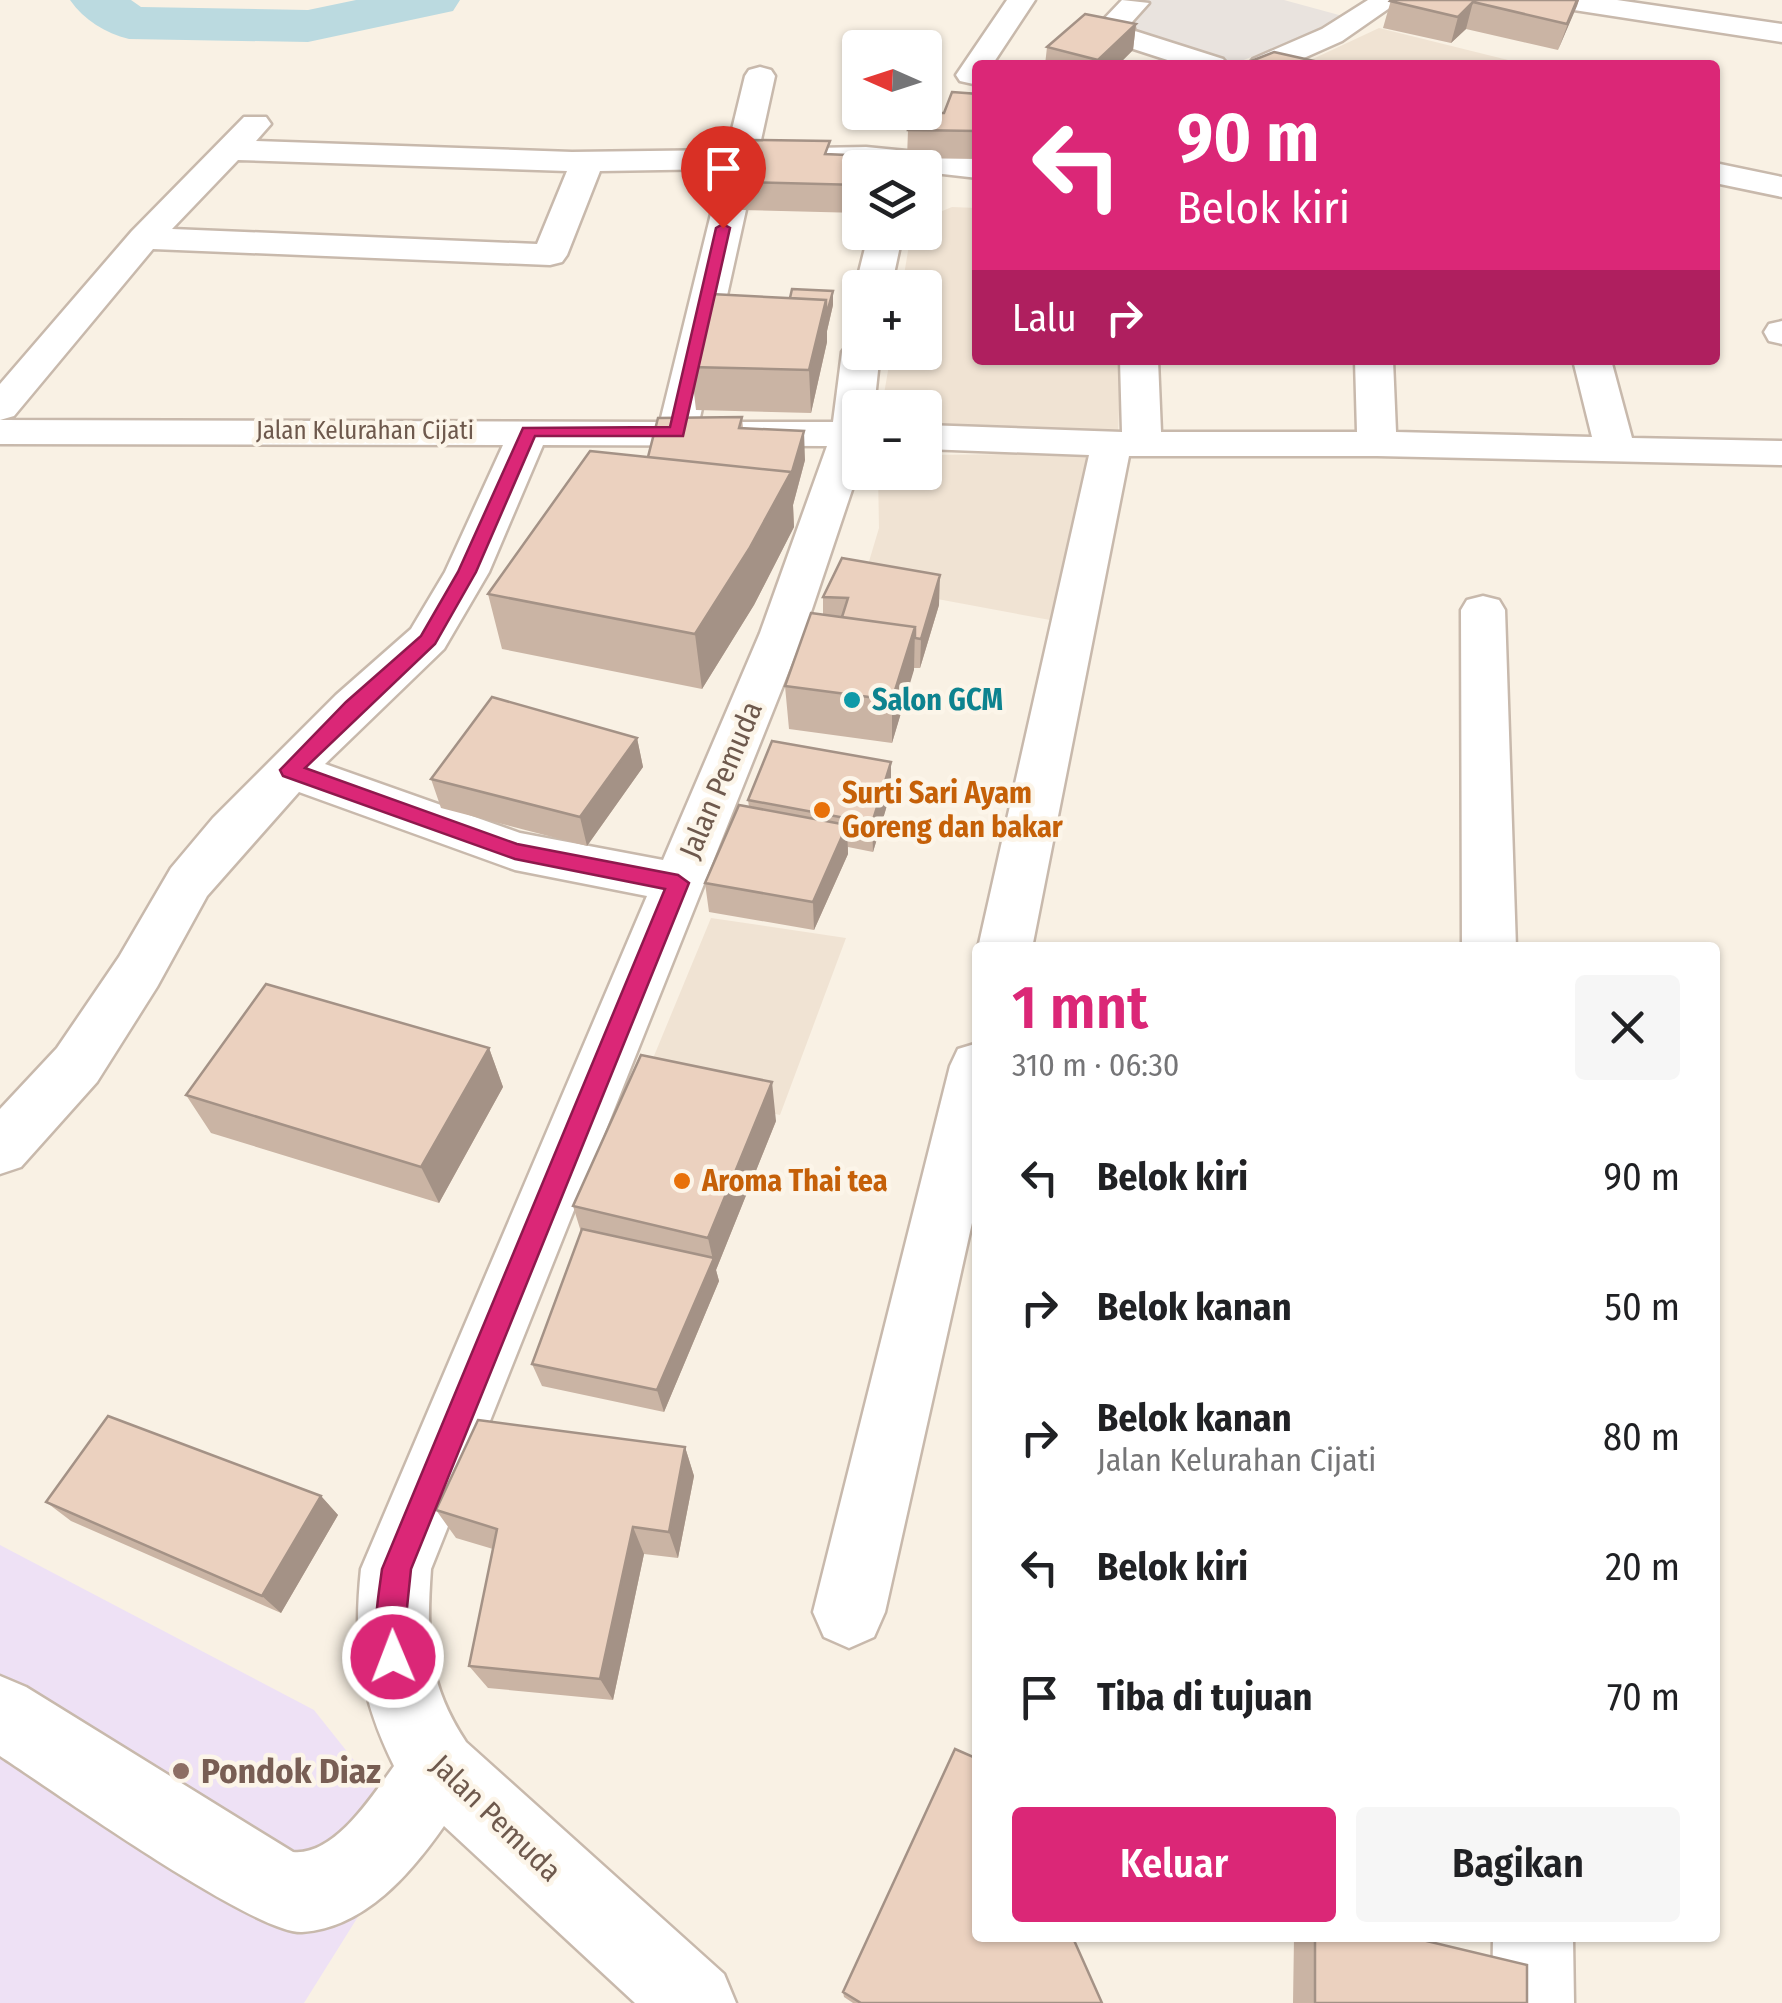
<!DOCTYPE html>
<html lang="id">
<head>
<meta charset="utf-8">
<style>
  body { margin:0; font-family:"Fira Sans Condensed",sans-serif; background:#f6f6f6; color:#202124; height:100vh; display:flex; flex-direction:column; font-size:38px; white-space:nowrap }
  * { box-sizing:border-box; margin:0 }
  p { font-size:32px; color:#757577 }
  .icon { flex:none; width:55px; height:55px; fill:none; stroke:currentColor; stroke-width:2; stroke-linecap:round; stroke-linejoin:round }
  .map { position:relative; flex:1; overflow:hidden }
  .sheet { position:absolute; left:972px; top:942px; width:748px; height:1000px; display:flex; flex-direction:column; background:#fff; border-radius:10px; box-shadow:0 2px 8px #0004 }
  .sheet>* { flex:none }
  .hud { position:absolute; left:972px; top:60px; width:748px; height:305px; border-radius:10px; box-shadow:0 2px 8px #0004; background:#db2777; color:#fff; overflow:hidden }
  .needle { width:65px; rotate:273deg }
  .buttons { position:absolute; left:842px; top:30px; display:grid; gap:20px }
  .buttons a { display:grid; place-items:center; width:100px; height:100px; border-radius:10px; background:#fff; box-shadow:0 2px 8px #0004; font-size:50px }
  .pin { position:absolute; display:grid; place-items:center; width:85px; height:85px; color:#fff; margin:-102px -42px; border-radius:50% 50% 50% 0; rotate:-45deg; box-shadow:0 0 10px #0007 }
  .pin .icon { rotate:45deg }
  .me { position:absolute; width:110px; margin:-55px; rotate:359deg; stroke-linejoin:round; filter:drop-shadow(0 0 8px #0008) }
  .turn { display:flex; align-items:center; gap:35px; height:210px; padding:0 40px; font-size:45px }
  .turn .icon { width:130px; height:130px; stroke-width:2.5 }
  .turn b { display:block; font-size:70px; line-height:85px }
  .then { display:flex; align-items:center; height:95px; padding:0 40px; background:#0003; gap:20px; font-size:38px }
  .round { display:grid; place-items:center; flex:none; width:105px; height:105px; border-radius:10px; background:#f6f6f6 }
  .summary { display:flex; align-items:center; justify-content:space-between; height:170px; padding:0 40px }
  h1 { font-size:60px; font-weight:600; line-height:75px; color:#db2777 }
  .cta { display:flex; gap:20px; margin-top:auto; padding:20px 40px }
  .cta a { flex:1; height:115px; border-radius:10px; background:#db2777; color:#fff; font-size:40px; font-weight:600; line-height:115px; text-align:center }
  .cta a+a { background:#f6f6f6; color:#202124 }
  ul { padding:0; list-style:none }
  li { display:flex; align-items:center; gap:30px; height:130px; padding:0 40px }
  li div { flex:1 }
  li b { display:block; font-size:38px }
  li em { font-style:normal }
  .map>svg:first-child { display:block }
  .residential { fill:#f0e3d3 }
  .industrial { fill:#e9e3de }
  .education { fill:#eee1f5 }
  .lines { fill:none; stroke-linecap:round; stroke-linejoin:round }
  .river { fill:#bbdae0; fill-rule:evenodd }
  .minor-casing { stroke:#c8b9ac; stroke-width:5 }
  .minor { fill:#fff; fill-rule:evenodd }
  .wall { fill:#cab4a4 }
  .shaded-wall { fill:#a49286 }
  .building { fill:#ebd1bf; stroke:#a49286; stroke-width:2.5 }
  .route { fill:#db2777; stroke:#8e194d; stroke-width:2.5 }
  .culture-dot { fill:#0f9aa8; stroke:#fcf5e9; stroke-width:4 }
  .food-dot { fill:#e8710a; stroke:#fcf5e9; stroke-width:4 }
  .education-dot { fill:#8d6e63; stroke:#fcf5e9; stroke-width:4 }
  .labels { text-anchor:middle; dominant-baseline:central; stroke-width:9; stroke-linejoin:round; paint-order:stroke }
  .far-street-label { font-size:25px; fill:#6e594d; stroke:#fcf5e9 }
  .culture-label { font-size:30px; font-weight:bold; fill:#0d838f; stroke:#fcf5e9; text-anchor:start }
  .street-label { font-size:30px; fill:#6e594d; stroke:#fcf5e9 }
  .food-label { font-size:30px; font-weight:bold; fill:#c56008; stroke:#fcf5e9; text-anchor:start }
  .near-education-label { font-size:35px; font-weight:bold; fill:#785e54; stroke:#fcf5e9; text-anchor:start }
</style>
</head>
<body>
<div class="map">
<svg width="1782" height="2003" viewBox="0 0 1782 2003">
  <rect width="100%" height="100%" fill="#f9f1e4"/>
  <path class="residential" d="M1379 28 1508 60 1503 65H1300Z
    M952 207 977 208 978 360H1121L1118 435 925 427V408L891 407 883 400 891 353 925 352V288L902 287 911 233 925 232V218Z
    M1097 453 1061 622 862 585 879 528 878 473 925 472V455Z
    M711 918 846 938 780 1115 642 1085Z"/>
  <path class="industrial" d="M1131 0H1284L1350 18 1231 65 1130 36 1128 21 1146 3Z"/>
  <path class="education" d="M0 1545 314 1710 411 1832 304 2003H0Z"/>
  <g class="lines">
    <path class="river" d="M70 0H131L141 7 308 10 356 0H460L453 11 308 42 129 39C105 33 84 20 70 0Z"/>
    <defs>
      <path id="minor" d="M1007 0H1035L992 65H978V85L960 81 956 75Z
        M1122 0 1149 3 1132 22 1135 31 1223 59 1228 65H1183L1112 42 1103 20Z
        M1368 0H1401L1342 41 1288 65H1248L1253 59 1322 29Z
        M1547 0H1617L1782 24V42L1561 8Z
        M760 67 771 70 775 76 759 149 866 147 978 158V178L925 172V168L755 169 699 422H833L842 352 848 344 860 341V352H880L874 408H860V466L804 633 431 1569C426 1638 427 1683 466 1742L724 1974 736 2003H635L444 1826C411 1873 365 1928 302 1932 254 1934 51 1789 0 1756V1676L26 1687 293 1852C335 1856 372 1796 394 1766 360 1697 353 1645 361 1569L647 896 515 870 299 792 207 896 157 987 97 1082 21 1167 0 1174V1109L57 1048 119 957 171 868 213 818 336 695 411 629 445 572 503 445 0 444V420L660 422 722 169 600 171 567 255 562 262 550 265 153 249 14 416 0 420V384L132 231 244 117H266L271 124 256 141 572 152 727 150 745 76 749 70ZM238 160 567 171 537 244 172 229ZM543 445 827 446 760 633 663 860 520 833 325 764 444 649 489 572Z
        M1715 163 1782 177V197L1715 183Z
        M869 232H903L891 288H860V295L855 288Z
        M1782 321V344L1769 341 1764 332 1769 324Z
        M1120 360H1158L1161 432H1357L1355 360H1393L1396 432 1592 437 1573 360H1611L1632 438 1782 441V465L1377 456H1129L1032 948H978L1089 455 925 449V425L1122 432Z
        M1483 596 1499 600 1505 610 1516 948H1462L1461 610 1467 600Z
        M978 1043V1196L885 1612 874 1637 849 1648 824 1637 813 1612 950 1066 958 1049Z
        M1493 1938H1573L1574 2003H1492Z"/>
    </defs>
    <use href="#minor" class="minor-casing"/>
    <use href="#minor" class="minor"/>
  </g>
  <path class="wall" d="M1391 0H1579L1558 50 1466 29 1451 43 1383 28Z
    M1136 24 1133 50 1118 65H1045L1047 47Z
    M978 94V159L907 158 908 130 944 113Z
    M831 154 860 168V213L742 210 740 182Z
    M833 305 827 331V342L811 413 696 410 691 367Z
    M742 417 743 429 805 460 793 505 794 527 754 605 702 689 502 649 488 594 648 457Z
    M823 597 939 605 920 668H914L892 743 789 729 785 686 823 614Z
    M637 738 643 767 587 846 441 808 431 779Z
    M891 792 873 852 848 847V854L814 930 709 912 705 883 749 807 748 800Z
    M489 1048 503 1087 439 1203 211 1133 186 1095Z
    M776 1121 716 1270 719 1281 664 1412 542 1386 532 1364 581 1232 573 1206Z
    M685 1447 694 1476 678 1558 644 1554 613 1700 488 1688 469 1666 493 1549 456 1538 436 1510Z
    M321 1496 338 1515 281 1613 71 1521 46 1502Z
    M1294 1938H1414L1527 2003H1293Z
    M843 1992 1102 2003H853L844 1997Z"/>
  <path class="shaded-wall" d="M1577 0H1579L1577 6 1558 50Z
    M1473 2 1466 29 1451 43 1458 17Z
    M1136 24 1133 50 1118 65H1098V60Z
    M978 131V159L975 160 976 132Z
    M833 291V305L827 331V342L811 413 809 370 826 300Z
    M804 431 805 460 793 505 794 527 754 605 702 689 695 634Z
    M940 575 939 605 920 668 921 639Z
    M915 627 914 670 892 743V700Z
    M637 738 643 767 587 846 580 817Z
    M891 762V792L873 852 872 823Z
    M847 825 848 854 814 930 813 902Z
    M489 1048 503 1087 439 1203 421 1167Z
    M772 1082 776 1121 716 1270 719 1281 664 1412 657 1390 713 1260 708 1238Z
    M685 1447 694 1476 678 1558 669 1532Z
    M321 1496 338 1515 281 1613 262 1596Z
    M633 1527 644 1554 613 1700 600 1679Z"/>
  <path class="building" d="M1391 0H1577L1567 24 1473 2 1458 17 1390 1Z
    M1085 14 1136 24 1098 60 1047 47Z
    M1274 52 1332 65H1241Z
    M952 92 978 94V131L908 130 912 113H944Z
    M753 140 830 141 825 154 870 156 869 168H860V185L740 182Z
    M792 289 833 291 826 316V300L790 298Z
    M711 294 826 300 809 370 691 367Z
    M742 417 739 428 804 431 791 475V472L648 457 658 418Z
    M590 451 791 472 749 549 695 634 488 594Z
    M842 558 940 575 921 639 915 638V627L842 617 848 598 823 597Z
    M811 613 915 627 892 700 785 686Z
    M492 697 637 738 580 817 431 779Z
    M772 741 891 762 872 823 748 800Z
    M739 805 847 825 813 902 705 883Z
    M266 984 489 1048 421 1167 186 1095Z
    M641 1055 772 1082 708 1238 573 1206Z
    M582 1229 714 1258 657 1390 532 1364Z
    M108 1416 321 1496 262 1596 46 1502Z
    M478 1420 685 1447 669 1532 633 1527 600 1679 469 1666 497 1529 436 1510Z
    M955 1749 978 1759V1938H1073L1102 2003H861L843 1992Z
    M1315 1938H1414L1527 1965V2003H1315Z"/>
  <path class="route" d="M723 224 730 228 683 436H535L476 572 435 644 305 768 517 844 678 875 689 883 411 1569 405 1627 408 1657 404 1667 393 1672 383 1667C370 1636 378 1601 382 1569L665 889 515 859 283 776 280 770 346 702 421 636 458 572 523 428 670 427 716 228Z"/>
  <circle class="culture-dot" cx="852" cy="700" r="10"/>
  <g class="food-dot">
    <circle cx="822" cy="810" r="10"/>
    <circle cx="682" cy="1181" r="10"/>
  </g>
  <circle class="education-dot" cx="181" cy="1771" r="10"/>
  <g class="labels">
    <g class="far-street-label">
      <text x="365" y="431">Jalan Kelurahan Cijati</text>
    </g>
    <g class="culture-label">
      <text x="872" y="700">Salon GCM</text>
    </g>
    <g class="street-label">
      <text transform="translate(721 780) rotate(-67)">Jalan Pemuda</text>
      <text transform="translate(496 1818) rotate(44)">Jalan Pemuda</text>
    </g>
    <g class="food-label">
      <text x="842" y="793">Surti Sari Ayam<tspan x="842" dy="34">Goreng dan bakar</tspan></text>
      <text x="702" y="1181">Aroma Thai tea</text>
    </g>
    <g class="near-education-label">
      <text x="201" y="1771">Pondok Diaz</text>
    </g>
  </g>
</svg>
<div class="buttons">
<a><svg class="needle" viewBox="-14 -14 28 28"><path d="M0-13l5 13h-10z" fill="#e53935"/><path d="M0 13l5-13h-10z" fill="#757577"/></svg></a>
<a><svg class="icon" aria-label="layers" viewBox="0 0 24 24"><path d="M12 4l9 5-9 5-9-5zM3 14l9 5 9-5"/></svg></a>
<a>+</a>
<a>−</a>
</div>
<div class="pin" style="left:723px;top:228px;background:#d93025"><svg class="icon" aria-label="arrive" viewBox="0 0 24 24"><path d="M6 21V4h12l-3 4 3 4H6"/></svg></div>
<svg class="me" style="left:393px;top:1657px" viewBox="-20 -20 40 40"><circle r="17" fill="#db2777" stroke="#fff" stroke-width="3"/><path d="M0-11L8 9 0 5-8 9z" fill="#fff"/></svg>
<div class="hud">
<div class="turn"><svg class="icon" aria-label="left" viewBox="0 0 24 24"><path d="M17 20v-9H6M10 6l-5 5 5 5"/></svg><div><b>90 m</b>Belok kiri</div></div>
<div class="then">Lalu<svg class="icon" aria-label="right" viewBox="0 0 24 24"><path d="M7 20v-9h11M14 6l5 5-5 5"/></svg></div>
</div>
<section class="sheet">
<div class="summary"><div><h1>1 mnt</h1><p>310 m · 06:30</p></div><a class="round"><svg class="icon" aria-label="close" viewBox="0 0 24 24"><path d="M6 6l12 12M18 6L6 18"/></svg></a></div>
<ul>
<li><svg class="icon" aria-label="left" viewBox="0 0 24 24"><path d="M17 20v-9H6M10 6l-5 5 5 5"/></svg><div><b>Belok kiri</b></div><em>90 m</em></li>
<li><svg class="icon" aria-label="right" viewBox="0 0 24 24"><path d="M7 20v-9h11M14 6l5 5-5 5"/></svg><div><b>Belok kanan</b></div><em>50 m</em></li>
<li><svg class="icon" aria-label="right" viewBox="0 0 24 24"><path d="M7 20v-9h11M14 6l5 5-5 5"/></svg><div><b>Belok kanan</b><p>Jalan Kelurahan Cijati</p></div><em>80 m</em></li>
<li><svg class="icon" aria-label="left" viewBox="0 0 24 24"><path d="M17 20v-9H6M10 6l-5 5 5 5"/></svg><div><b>Belok kiri</b></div><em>20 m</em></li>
<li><svg class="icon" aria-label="arrive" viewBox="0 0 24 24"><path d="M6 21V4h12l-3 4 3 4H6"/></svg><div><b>Tiba di tujuan</b></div><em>70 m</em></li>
</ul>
<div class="cta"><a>Keluar</a><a>Bagikan</a></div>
</section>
</div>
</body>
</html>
